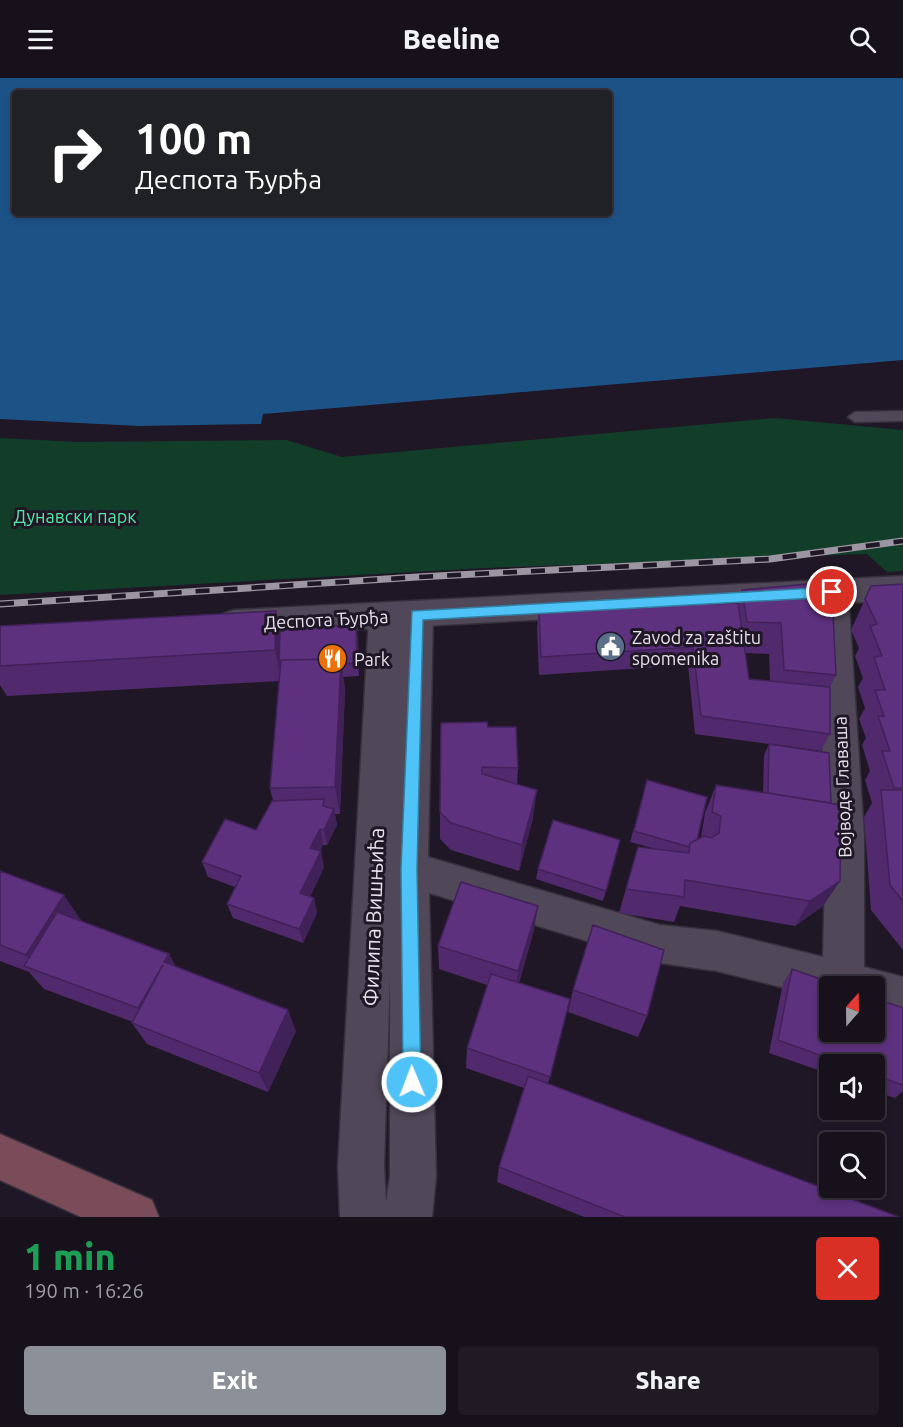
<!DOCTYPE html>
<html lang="en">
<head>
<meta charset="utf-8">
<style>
  body { margin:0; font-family:Ubuntu,sans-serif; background:#201a25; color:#f1f3f6; height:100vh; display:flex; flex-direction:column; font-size:22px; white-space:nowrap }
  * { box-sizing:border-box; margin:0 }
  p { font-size:20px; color:#9e9da3 }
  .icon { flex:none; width:33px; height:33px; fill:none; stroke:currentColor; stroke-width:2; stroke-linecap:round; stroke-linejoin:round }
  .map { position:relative; height:1139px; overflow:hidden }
  .drawer { display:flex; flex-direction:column; background:#17111c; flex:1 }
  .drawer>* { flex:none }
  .top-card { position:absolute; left:12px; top:12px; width:600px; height:126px; border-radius:6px; box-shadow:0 3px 9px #0003,0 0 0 2px #36313b; background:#202124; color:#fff; overflow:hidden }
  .needle { width:39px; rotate:20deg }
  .buttons { position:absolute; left:819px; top:898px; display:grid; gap:12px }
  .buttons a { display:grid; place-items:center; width:66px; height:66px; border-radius:6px; background:#17111c; box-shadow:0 3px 9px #0003,0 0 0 2px #36313b; font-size:30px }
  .pin { position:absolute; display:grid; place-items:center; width:51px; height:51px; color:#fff; margin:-26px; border:3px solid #fff; border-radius:50%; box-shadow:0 2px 6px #0007 }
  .me { position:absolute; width:66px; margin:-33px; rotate:359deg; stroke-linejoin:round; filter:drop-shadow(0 0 4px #0008) }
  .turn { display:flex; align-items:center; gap:21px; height:126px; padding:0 24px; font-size:27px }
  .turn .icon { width:78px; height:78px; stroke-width:2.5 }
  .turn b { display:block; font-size:42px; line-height:51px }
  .round { display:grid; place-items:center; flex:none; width:63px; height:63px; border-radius:6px; background:#201a25 }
  .headline { display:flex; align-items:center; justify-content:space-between; height:102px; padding:0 24px }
  h1 { font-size:36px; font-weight:800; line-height:45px; color:#1e9e55 }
  .button { display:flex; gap:12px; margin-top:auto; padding:12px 24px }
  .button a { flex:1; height:69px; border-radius:6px; background:#8c9099; color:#fff; font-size:24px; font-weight:800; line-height:69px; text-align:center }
  .button a+a { background:#201a25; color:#f1f3f6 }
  header { display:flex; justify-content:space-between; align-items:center; height:78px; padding:0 24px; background:#17111c; font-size:27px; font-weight:800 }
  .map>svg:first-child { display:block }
  .green { fill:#123d29 }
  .water { fill:#1d5286; fill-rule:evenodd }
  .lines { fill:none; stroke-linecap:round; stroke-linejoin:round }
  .service-casing { stroke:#35303b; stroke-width:3 }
  .minor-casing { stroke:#35303b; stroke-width:3 }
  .tertiary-casing { stroke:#35303b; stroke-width:3 }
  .secondary-casing { stroke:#35303b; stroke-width:3 }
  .service { fill:#504758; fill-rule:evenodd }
  .minor { fill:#504758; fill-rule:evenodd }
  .tertiary { fill:#504758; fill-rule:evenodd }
  .secondary { fill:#7a4c5a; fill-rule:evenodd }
  .rail-casing { stroke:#9c96a2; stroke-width:7 }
  .rail { stroke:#1f1726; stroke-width:4.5; stroke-dasharray:14; stroke-linecap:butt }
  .wall { fill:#502a6c; fill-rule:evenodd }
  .shaded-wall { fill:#412258 }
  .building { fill:#5d317e; stroke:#412258; stroke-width:1.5 }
  .route { fill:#4fc3f7; stroke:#337fa1; stroke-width:1.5 }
  .labels { text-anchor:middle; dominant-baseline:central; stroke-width:6; stroke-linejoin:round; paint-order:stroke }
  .park-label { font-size:18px; fill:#54e7a4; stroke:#1f1726 }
  .street-label { font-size:18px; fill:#e6e1eb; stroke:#1f1726 }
  .poi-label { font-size:18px; fill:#e6e1eb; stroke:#1f1726; text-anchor:start }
  .near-street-label { font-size:21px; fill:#e6e1eb; stroke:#1f1726 }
</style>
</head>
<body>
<header><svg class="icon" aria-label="menu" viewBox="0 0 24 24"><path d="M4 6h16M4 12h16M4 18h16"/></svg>Beeline<svg class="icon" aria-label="search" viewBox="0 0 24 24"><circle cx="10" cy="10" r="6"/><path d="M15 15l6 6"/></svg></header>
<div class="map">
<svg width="903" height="1139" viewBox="0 0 903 1139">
  <rect width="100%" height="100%" fill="#1f1726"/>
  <path class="green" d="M774 340 903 352V493L887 494 867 476 485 490 0 517V360L78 364 286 362 342 379Z"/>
  <path class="water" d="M0 0H903V282L263 336 261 346 139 348 0 341ZM15 15H609V135H15Z"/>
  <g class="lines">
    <defs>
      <path id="service" d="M903 333V343L855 344 848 339 855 334Z"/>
      <path id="minor" d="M832 502 843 506 848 514 864 757V889L903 899V941L874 933V909H830V921L717 893 660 885 429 815 436 1098 432 1139H340L338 1088 369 539 374 530 385 527 396 530 401 538 406 528 417 525 428 528 433 537 428 779 660 847 717 853 823 879 826 757 816 514 821 506ZM390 898V1098L386 1124 384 1088Z"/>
      <path id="tertiary" d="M903 498V522L234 558 223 554 218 545 223 536 234 532Z"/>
      <path id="secondary" d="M0 1056 152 1122 159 1139H81L0 1102Z"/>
    </defs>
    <use href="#service" class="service-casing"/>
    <use href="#minor" class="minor-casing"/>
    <use href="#tertiary" class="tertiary-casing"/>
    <use href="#secondary" class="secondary-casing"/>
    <use href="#service" class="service"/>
    <use href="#minor" class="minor"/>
    <use href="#tertiary" class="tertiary"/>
    <use href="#secondary" class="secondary"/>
    <defs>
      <path id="rail" d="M0 526 417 499 770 481 903 463"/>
    </defs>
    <use href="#rail" class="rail-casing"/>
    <use href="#rail" class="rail"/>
  </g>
  <path class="wall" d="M818 505 836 597 830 609V656L821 673 773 666 831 725 840 803 823 828 795 848 680 828 674 844 619 835 638 769 656 771 630 764 647 702 697 762 701 759 705 735 716 707 763 715 764 677 769 666 695 656 688 587 539 597 537 550 539 531 738 525 742 512ZM745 575 769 576 770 603 749 601Z
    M903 506V872L871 832 864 739 872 725 865 702 870 693 862 667 866 660 859 641 865 630 858 609 863 600 855 578 859 570 851 552 871 508Z
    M0 548 280 551 358 559 359 598 343 599 345 611 340 736H335L337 747 327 767H323L320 773 324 789 310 819 314 820 317 835 303 865 233 840 227 826 235 809 208 799 202 784 256 752 273 723 270 710 279 603 7 618 0 607Z
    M488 649 518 690 517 707 533 740 519 793 451 772 440 761V734Z
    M620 762 603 823 536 801 538 791Z
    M0 793 81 842 80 843 169 876 176 889 296 953 268 1014 147 966 132 945 133 944 44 911 29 894 0 883Z
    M534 852 519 905 570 921 548 1006 899 1139H584L497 1104 499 1089 524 1010 466 990 467 970 487 907 439 891 438 868Z
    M792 891 903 930V1013L895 1020 874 1013V987H830V996L769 975 783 905Z
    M573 912 647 938 638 959 568 934Z"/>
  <path class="shaded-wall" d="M276 533 283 564 279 590 275 572Z
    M356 547 358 559 359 598 357 585Z
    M341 581 345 611 340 736 335 709Z
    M537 712 533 740 519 793 522 767Z
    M334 731 337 747 327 767 324 752Z
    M320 751 323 767 314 785 310 770Z
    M321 773 324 789 304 830 300 815Z
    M840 803 823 828 795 848 810 823Z
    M64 817 81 842 47 897 40 894 26 877Z
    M314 820 317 835 303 865 299 851Z
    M538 828 534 852 515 916 518 893Z
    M169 876 181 899 164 884Z
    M163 887 152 951 138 930Z
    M288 932 296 953 268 1014 259 995Z"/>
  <path class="building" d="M818 505 832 515 836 597 784 592 781 545 747 544 742 512Z
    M903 506V710H894L882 673H890L878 638H884L875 612H885L874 579 882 578 870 548 877 546 865 521 871 508Z
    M738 525 749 601 830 609V656L701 638 693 569 541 579 539 531Z
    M276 533 275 572 0 588V548Z
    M356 547 357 585 342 586 341 581 281 582 280 590H279L280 551Z
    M341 581 335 709 270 710 281 582Z
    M487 644 488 649H516L518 690 482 689V696L537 712 522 767 451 745 440 734 441 645Z
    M769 666 829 675 831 725 768 715Z
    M647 702 707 719 697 762 690 765 689 769 634 753Z
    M716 707 841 727 840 803 810 823 685 802 684 819 626 811 638 769 689 775 690 765 704 758 711 760 719 755 721 738 712 734Z
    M881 712H903V823L890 807Z
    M324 721 323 728 334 731 324 752 320 751 310 770 321 773 300 815 314 820 299 851 227 826 241 798 202 784 225 741 256 752 272 723Z
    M553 742 620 762 606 813 538 791Z
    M0 793 64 817 26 877 0 867Z
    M461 804 538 828 518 893 438 868Z
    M57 834 169 876 164 884 288 932 259 995 132 945 163 887 138 930 24 888Z
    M593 847 664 872 647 938 573 912Z
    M792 891 843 909H830V954H874V920L903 930V1007L874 997V987H847L778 962Z
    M491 896 570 921 550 999 467 970Z
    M528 998 899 1139H625L499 1089Z"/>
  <path class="route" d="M832 509 839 514 832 519 423 542 417 791 421 1004 418 1010 412 1013 406 1010 403 1004 401 791 412 533Z"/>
  <defs>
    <symbol id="civic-disc" viewBox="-11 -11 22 22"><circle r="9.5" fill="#5c6f8a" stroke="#1f1726"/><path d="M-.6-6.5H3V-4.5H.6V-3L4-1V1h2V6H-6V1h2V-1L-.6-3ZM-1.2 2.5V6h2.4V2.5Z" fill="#fff"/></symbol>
    <symbol id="restaurant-disc" viewBox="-11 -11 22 22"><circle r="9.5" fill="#e8710a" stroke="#1f1726"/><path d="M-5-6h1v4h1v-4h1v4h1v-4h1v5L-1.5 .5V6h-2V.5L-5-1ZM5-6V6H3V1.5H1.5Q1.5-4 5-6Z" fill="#fff"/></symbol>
  </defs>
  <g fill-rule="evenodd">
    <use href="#civic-disc" x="594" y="552" width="33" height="33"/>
    <use href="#restaurant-disc" x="316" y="564" width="33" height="33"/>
  </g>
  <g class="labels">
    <g class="park-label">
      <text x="75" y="438">Дунавски парк</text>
    </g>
    <g class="street-label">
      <text transform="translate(326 541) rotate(-3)">Деспота Ђурђа</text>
      <text transform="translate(842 709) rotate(-92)">Војводе Главаша</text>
    </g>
    <g class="poi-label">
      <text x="632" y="559">Zavod za zaštitu<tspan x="632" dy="21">spomenika</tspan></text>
      <text x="354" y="581">Park</text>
    </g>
    <g class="near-street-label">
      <text transform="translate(373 839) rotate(-88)">Филипа Вишњића</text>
    </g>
  </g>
</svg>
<div class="buttons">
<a><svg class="needle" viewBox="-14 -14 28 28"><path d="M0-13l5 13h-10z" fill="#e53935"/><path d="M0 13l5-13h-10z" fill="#9e9da3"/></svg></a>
<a><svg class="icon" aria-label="sound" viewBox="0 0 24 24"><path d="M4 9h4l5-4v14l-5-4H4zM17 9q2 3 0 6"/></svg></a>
<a><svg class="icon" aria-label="search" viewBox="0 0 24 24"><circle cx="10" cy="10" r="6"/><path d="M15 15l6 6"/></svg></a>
</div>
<div class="pin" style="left:832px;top:514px;background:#d93025"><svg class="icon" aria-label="arrive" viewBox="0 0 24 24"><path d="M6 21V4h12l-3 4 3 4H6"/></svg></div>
<svg class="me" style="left:412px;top:1004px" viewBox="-20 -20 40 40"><circle r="17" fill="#4fc3f7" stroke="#fff" stroke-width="3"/><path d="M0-11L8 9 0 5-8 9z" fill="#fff"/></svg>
<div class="top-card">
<div class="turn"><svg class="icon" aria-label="right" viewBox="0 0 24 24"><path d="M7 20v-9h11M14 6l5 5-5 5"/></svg><div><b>100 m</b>Деспота Ђурђа</div></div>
</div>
</div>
<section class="drawer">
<div class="headline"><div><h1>1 min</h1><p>190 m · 16:26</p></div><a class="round" style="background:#d93025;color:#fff"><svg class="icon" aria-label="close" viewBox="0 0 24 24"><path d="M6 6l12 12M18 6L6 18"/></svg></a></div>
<div class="button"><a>Exit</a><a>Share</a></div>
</section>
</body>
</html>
